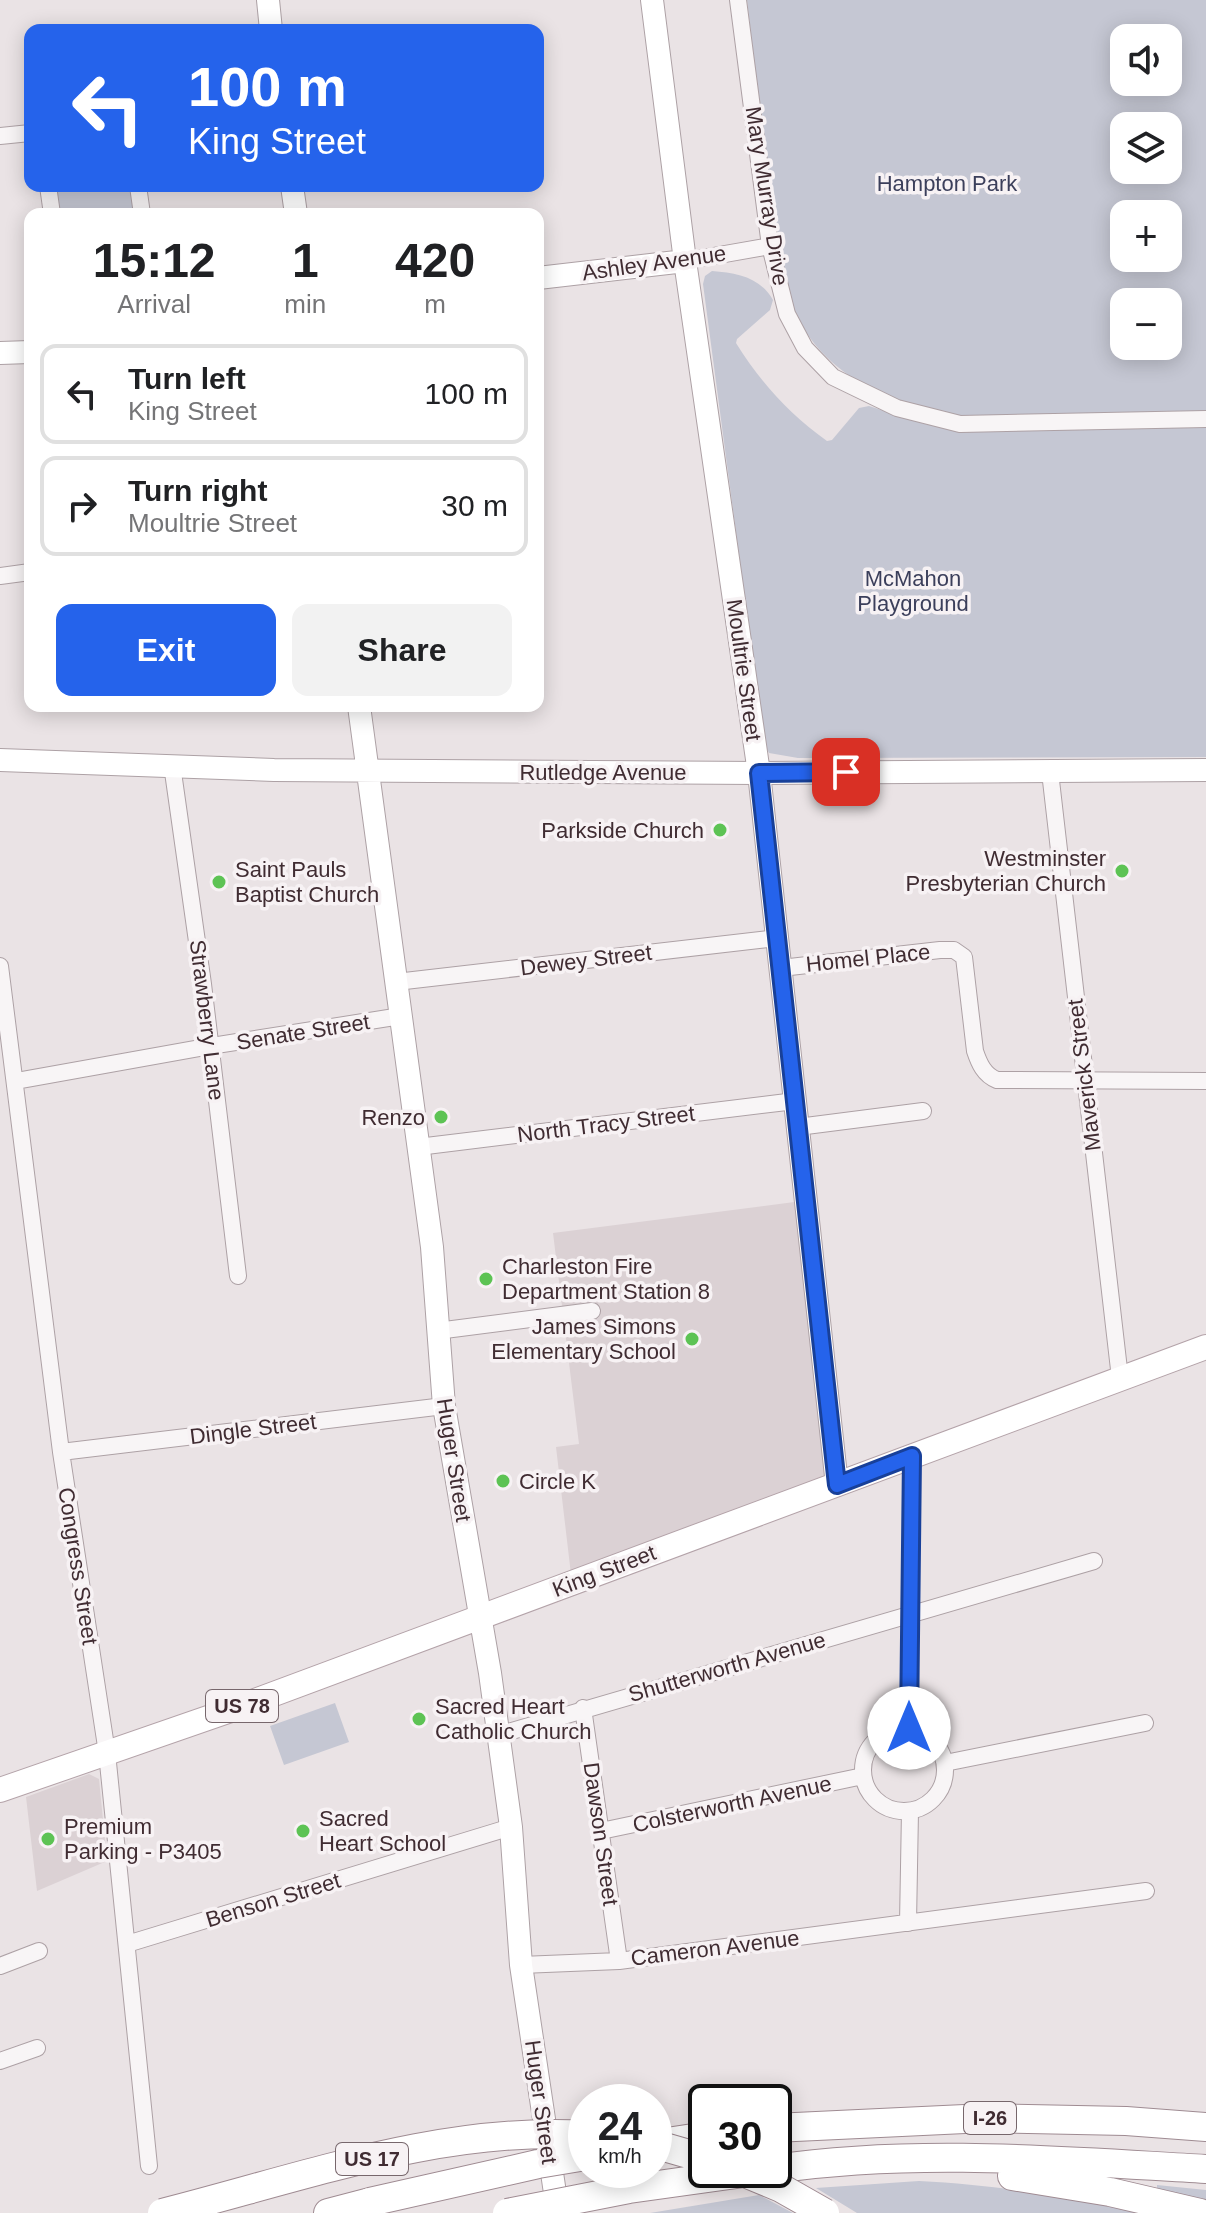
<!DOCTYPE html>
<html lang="en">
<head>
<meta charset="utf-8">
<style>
  body { margin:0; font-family:Helvetica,sans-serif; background:#f2f2f2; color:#202124; height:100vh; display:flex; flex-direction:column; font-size:30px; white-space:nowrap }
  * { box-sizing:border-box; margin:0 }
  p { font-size:26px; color:#757577 }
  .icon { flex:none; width:44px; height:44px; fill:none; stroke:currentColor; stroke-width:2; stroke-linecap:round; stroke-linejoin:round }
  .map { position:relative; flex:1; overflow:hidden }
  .side { position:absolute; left:24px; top:208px; width:520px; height:504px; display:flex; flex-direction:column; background:#fff; border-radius:16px; box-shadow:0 4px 20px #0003 }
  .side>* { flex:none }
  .top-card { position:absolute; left:24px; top:24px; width:520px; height:168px; border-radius:16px; box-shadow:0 4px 20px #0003; background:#2563eb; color:#fff; overflow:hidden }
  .buttons { position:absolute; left:1110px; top:24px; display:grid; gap:16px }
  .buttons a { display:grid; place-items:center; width:72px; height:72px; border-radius:16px; background:#fff; box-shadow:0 4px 20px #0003; font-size:40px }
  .speed { position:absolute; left:568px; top:2084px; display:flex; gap:16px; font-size:40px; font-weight:700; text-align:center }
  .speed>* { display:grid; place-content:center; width:104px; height:104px; border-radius:50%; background:#fff; box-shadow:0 4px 20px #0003; line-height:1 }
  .speed small { font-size:20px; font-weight:400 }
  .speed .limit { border:4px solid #111; border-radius:12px; background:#fff; color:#111 }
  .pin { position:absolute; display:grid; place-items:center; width:68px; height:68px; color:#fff; margin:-34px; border-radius:16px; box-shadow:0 4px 12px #0006 }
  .me { position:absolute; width:88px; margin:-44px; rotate:0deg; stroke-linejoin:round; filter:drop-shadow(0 0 6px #0008) }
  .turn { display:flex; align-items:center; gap:28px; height:168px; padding:0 32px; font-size:36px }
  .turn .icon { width:104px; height:104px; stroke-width:2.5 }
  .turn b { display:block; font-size:56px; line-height:68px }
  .eta { display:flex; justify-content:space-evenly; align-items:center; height:136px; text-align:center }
  .eta b { font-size:48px; font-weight:700; line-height:56px }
  .primary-button { display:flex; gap:16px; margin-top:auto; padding:16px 32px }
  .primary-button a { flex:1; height:92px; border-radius:16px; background:#2563eb; color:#fff; font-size:32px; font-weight:700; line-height:92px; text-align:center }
  .primary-button a+a { background:#f2f2f2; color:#202124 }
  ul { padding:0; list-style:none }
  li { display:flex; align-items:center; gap:24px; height:100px; margin:0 16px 12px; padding:0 16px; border:4px solid #e0e0e0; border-radius:16px }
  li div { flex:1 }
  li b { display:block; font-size:30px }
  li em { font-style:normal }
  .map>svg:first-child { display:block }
  .built { fill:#dbd1d4 }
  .green { fill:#c5c7d3; fill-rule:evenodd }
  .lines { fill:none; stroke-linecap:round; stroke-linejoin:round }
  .street-casing { stroke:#ada1a5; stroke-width:18 }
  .secondary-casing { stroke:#ada1a5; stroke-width:24 }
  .primary-casing { stroke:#b4a3a9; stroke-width:26 }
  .highway-casing { stroke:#9f8b92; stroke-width:30 }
  .street { stroke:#f8f5f6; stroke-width:16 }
  .secondary { stroke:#fff; stroke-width:22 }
  .primary { stroke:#fff; stroke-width:24 }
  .highway { stroke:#fff; stroke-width:28 }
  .highway-bridge-casing { stroke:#9f8b92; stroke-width:30; stroke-linecap:butt }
  .highway-bridge { stroke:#fff; stroke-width:28 }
  .route-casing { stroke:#184099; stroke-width:20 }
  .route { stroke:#2563eb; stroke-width:14 }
  .poi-dot { fill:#5dc354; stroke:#f7f2f4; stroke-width:3 }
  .labels { text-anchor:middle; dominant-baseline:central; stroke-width:7; stroke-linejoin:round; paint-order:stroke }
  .shield { fill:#f7f2f4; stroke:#77676c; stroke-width:2 }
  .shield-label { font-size:20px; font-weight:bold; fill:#402c32 }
  .park-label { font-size:22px; fill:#3b3f5b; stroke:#f7f2f4 }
  .street-label { font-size:22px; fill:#402c32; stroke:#f7f2f4 }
  .poi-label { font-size:22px; fill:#402c32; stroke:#f7f2f4; text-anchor:start }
</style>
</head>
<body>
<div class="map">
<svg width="1206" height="2213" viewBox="0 0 1206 2213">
  <rect width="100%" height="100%" fill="#eae3e5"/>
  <path class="built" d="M802 1201 837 1485 572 1583 556 1447 579 1444 553 1233Z
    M89 1774 99 1779 107 1861 37 1891 26 1797Z"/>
  <path class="green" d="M747 0H1206V412L960 417C894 405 829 379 797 317 785 295 781 269 776 245ZM1124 38H1168V82H1124ZM1124 126H1168V170H1124ZM1124 214H1168V258H1124ZM1124 302H1168V346H1124Z
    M53 186H133L136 214H57Z
    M712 271C737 273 760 277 773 300L770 310 737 339 736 343C761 383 789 414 827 441L832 440 859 408 869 406 925 424 960 430 1198 425 1206 427V757L798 758 769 753 764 743 703 284 705 276Z
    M335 1703 349 1742 284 1765 270 1726Z
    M919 2181C1000 2185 1067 2197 1145 2213H857L816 2188Z
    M1157 2185 1206 2190V2200L1157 2189Z
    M759 2195 793 2213H650Z"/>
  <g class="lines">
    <defs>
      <path id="street" d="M738 0 770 246 787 314 805 348 833 377 897 408 960 424 1206 419
        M0 136 30 133
        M48 186 52 214
        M138 186 142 214
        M685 261 770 246
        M0 576 30 572
        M172 765 203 984 238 1276
        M1050 772 1120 1378
        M0 966 61 1452 107 1753 149 2166
        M781 968 940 950H954L964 957 975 1051C979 1063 984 1075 997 1080L1206 1081
        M396 982 777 938
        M16 1081 211 1046 401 1016
        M798 1127 923 1111
        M418 1147 795 1101
        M437 1331 592 1311
        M61 1452 444 1406
        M583 1708 619 1961
        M909 1728 912 1456
        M863 1770a41 41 0 1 1 82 0a41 41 0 1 1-82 0Z
        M498 1735 1094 1561
        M945 1763 1145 1723
        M601 1831 863 1776
        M908 1923 910 1811
        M127 1944 511 1827
        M521 1965 619 1961 1146 1891
        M0 1966 39 1951
        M0 2061 37 2048"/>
      <path id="secondary" d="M268 0 271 30
        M652 0 685 261 759 773 837 1485
        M292 186 296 214
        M538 278 685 261
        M0 353 30 352
        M359 706 432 1247 444 1406 490 1673 511 1827 521 1965 558 2213
        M0 760 274 770 759 773 1206 770"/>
      <path id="primary" d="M0 1790 228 1711 1206 1347"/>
      <path id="highway" d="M774 2128 986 2118 1126 2121 1206 2127
        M654 2144 706 2136
        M774 2169C917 2148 1063 2161 1206 2169
        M1012 2176 1110 2192 1200 2213
        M328 2213 370 2202"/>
    </defs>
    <use href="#street" class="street-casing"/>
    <use href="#secondary" class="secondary-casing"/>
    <use href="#primary" class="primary-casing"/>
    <use href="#highway" class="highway-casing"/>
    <use href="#street" class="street"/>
    <use href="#secondary" class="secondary"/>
    <use href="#primary" class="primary"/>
    <use href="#highway" class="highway"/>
    <defs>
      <path id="highway-bridge" d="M654 2144 706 2159
        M740 2171 781 2188 825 2213
        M370 2202 538 2164 586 2156
        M162 2213C300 2178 442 2126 586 2135
        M507 2213 629 2189 764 2170"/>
    </defs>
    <use href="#highway-bridge" class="highway-bridge-casing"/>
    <use href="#highway-bridge" class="highway-bridge"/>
  </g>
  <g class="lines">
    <defs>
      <path id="route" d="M846 772 759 773 837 1485 912 1456 909 1728"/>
    </defs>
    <use href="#route" class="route-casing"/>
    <use href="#route" class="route"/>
  </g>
  <g class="poi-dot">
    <circle cx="720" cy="830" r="8"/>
    <circle cx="1122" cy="871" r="8"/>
    <circle cx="219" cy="882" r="8"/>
    <circle cx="441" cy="1117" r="8"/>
    <circle cx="486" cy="1279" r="8"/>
    <circle cx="692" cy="1339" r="8"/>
    <circle cx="503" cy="1481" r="8"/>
    <circle cx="419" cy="1719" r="8"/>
    <circle cx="303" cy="1831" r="8"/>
    <circle cx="48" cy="1839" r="8"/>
  </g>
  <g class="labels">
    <g class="shield">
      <rect x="206" y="1690" width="72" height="32" rx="6"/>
      <rect x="964" y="2102" width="52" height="32" rx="6"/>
      <rect x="336" y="2143" width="72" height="32" rx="6"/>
    </g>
    <g class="shield-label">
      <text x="242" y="1706">US 78</text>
      <text x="990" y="2118">I-26</text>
      <text x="372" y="2159">US 17</text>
    </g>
    <g class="park-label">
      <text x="947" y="183">Hampton Park</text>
      <text x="913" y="578">McMahon<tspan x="913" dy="25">Playground</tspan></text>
    </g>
    <g class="street-label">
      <text transform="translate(767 196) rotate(81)">Mary Murray Drive</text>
      <text transform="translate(654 263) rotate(-8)">Ashley Avenue</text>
      <text transform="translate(744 670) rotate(82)">Moultrie Street</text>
      <text x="603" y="772">Rutledge Avenue</text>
      <text transform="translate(868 958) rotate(-6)">Homel Place</text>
      <text transform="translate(586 960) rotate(-7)">Dewey Street</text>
      <text transform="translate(207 1020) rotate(83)">Strawberry Lane</text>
      <text transform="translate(303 1032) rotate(-9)">Senate Street</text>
      <text transform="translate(1084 1075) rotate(-97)">Maverick Street</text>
      <text transform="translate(606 1124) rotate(-7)">North Tracy Street</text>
      <text transform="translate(253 1429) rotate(-7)">Dingle Street</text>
      <text transform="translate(454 1460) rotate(81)">Huger Street</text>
      <text transform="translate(78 1566) rotate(81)">Congress Street</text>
      <text transform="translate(604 1571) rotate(-21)">King Street</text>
      <text transform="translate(727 1667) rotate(-16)">Shutterworth Avenue</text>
      <text transform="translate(732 1804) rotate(-12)">Colsterworth Avenue</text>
      <text transform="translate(601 1834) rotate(82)">Dawson Street</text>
      <text transform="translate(273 1900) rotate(-17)">Benson Street</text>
      <text transform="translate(715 1948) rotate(-7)">Cameron Avenue</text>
      <text transform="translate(541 2102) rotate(82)">Huger Street</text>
    </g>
    <g class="poi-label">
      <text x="704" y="830" text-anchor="end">Parkside Church</text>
      <text x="1106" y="858" text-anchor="end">Westminster<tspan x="1106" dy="25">Presbyterian Church</tspan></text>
      <text x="235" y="869">Saint Pauls<tspan x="235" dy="25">Baptist Church</tspan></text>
      <text x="425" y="1117" text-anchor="end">Renzo</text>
      <text x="502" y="1266">Charleston Fire<tspan x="502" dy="25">Department Station 8</tspan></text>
      <text x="676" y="1326" text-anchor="end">James Simons<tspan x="676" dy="25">Elementary School</tspan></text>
      <text x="519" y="1481">Circle K</text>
      <text x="435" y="1706">Sacred Heart<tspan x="435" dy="25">Catholic Church</tspan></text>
      <text x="319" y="1818">Sacred<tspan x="319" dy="25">Heart School</tspan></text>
      <text x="64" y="1826">Premium<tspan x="64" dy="25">Parking - P3405</tspan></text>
    </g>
  </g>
</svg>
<div class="buttons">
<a><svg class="icon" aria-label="sound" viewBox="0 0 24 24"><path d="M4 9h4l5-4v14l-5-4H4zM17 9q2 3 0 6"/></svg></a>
<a><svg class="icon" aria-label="layers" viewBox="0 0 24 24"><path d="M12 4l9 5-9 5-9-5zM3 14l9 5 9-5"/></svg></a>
<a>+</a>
<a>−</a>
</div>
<div class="speed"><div>24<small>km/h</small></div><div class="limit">30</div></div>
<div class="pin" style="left:846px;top:772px;background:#d93025"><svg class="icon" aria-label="arrive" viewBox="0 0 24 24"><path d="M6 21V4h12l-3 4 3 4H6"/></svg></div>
<svg class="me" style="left:909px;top:1728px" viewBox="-20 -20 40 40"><circle r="19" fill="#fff"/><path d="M0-13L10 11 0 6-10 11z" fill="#2563eb"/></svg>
<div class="top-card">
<div class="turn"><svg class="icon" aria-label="left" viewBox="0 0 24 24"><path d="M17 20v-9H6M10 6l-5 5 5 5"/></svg><div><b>100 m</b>King Street</div></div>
</div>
<section class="side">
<div class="eta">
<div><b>15:12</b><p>Arrival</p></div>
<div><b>1</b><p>min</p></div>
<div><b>420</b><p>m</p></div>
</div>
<ul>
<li><svg class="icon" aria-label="left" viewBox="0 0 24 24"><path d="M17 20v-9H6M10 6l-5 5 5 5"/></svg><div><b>Turn left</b><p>King Street</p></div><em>100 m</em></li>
<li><svg class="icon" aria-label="right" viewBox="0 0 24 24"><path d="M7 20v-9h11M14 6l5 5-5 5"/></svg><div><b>Turn right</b><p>Moultrie Street</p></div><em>30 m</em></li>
</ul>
<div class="primary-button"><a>Exit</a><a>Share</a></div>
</section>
</div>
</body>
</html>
